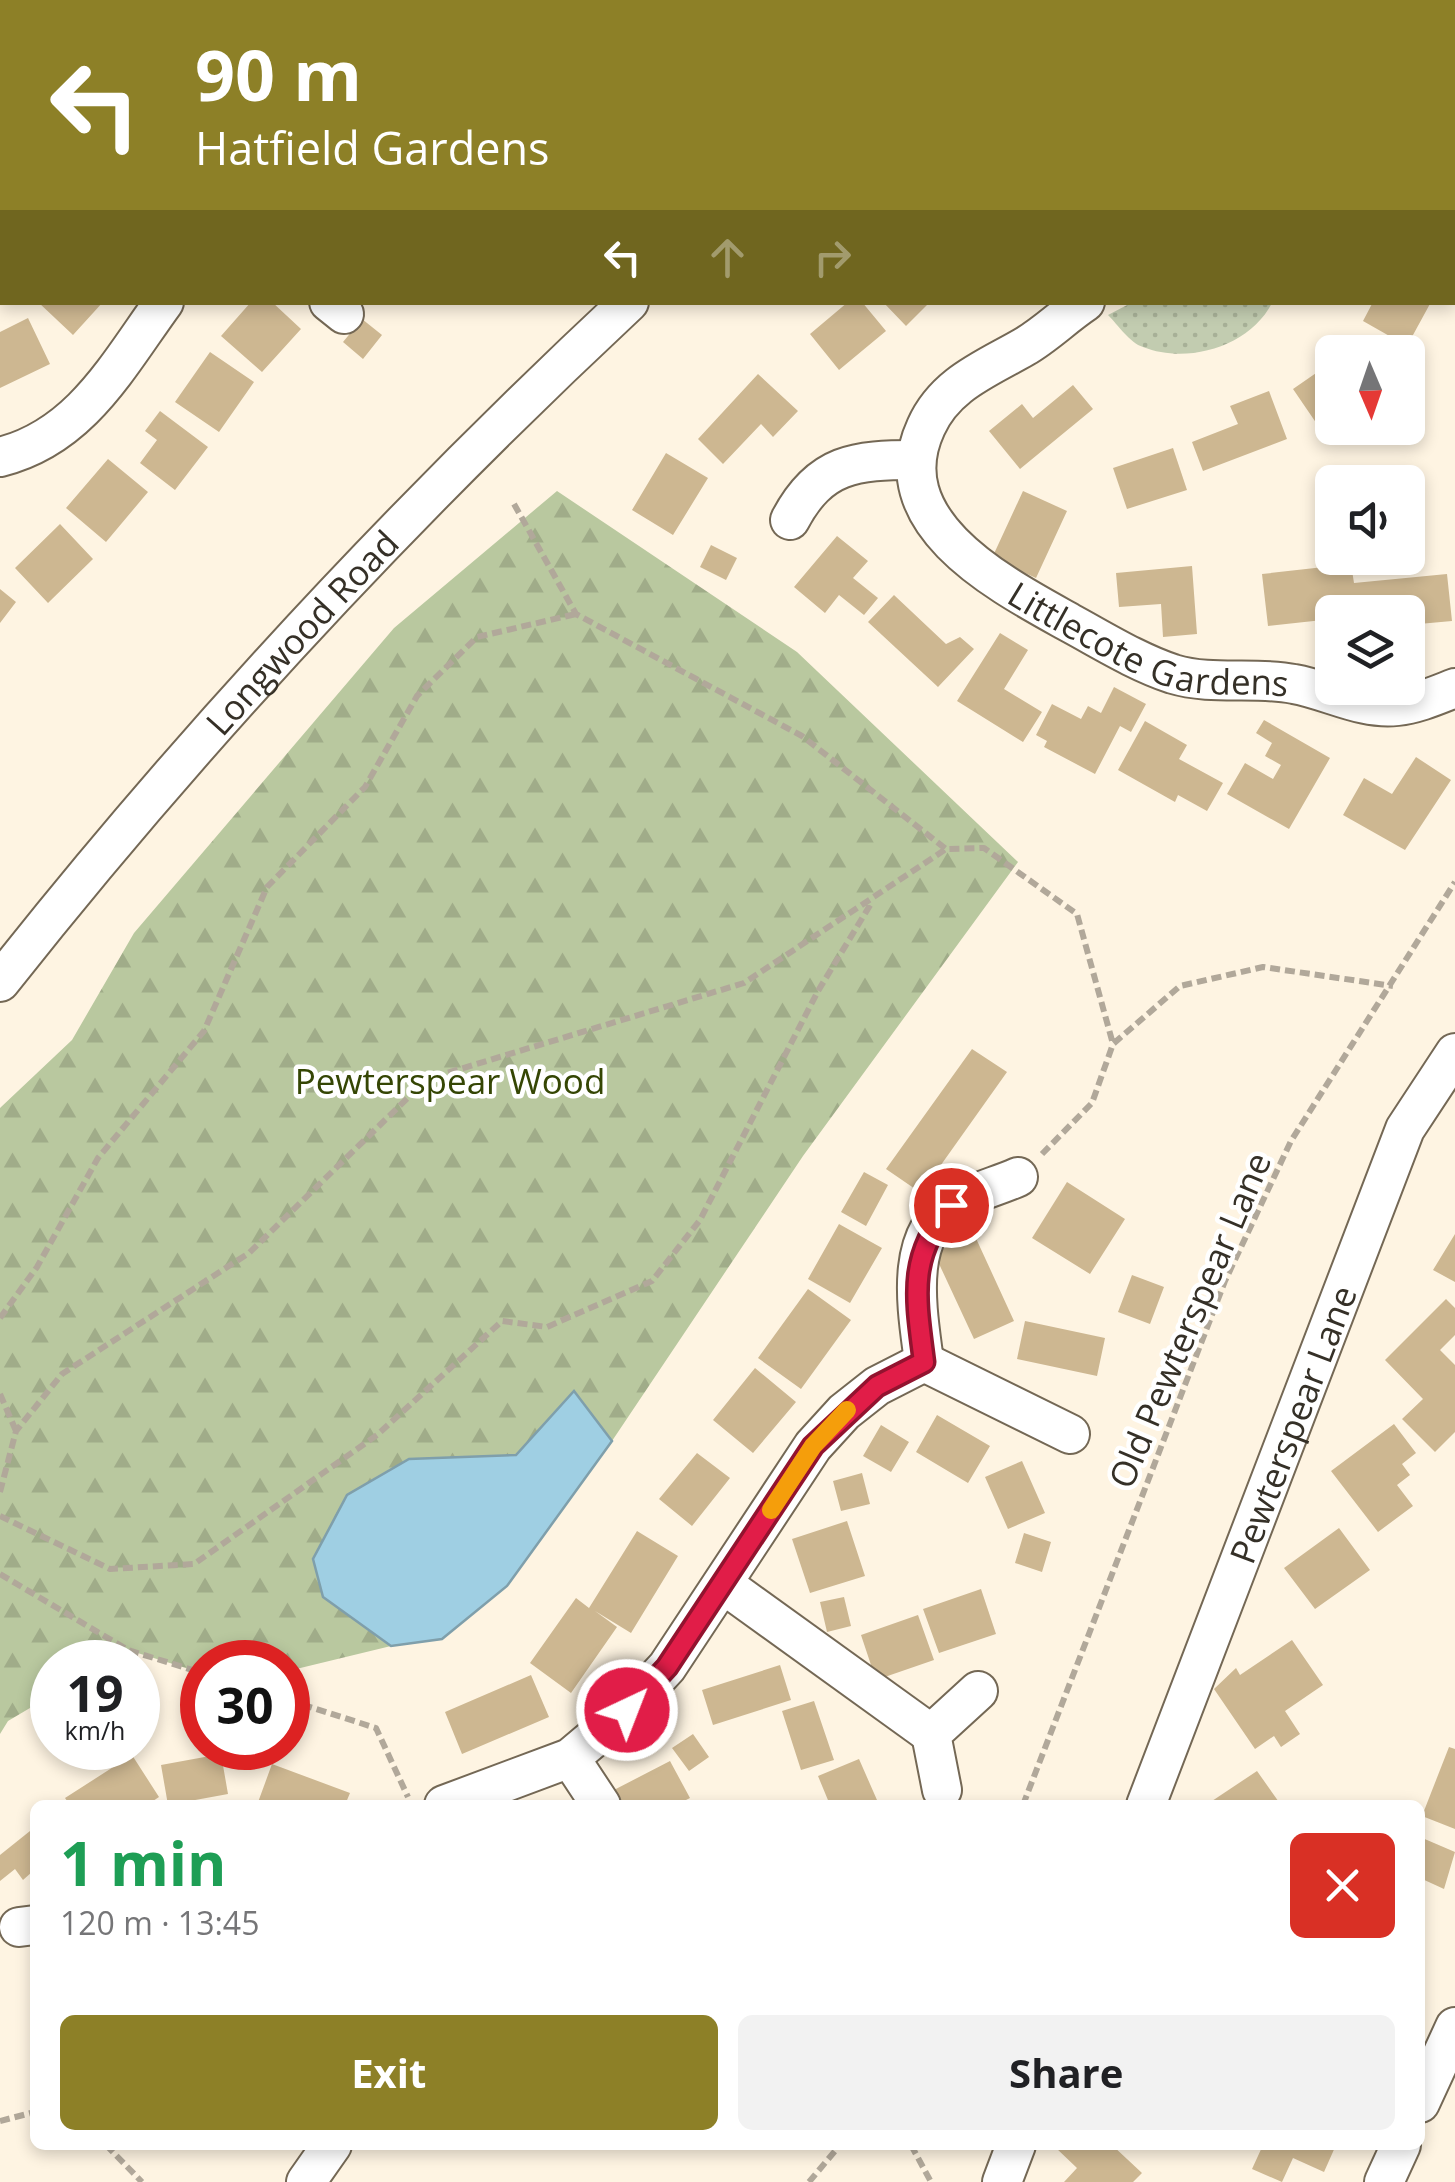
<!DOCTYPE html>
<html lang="en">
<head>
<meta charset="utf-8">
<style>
  body { margin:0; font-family:"Open Sans",sans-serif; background:#f2f2f2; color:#202124; height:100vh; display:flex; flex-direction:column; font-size:38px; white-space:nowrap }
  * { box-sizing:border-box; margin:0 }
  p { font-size:32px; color:#757577 }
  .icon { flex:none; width:55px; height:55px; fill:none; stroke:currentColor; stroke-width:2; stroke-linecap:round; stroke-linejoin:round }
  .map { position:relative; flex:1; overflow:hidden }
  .drawer { position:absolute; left:30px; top:1800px; width:1395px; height:350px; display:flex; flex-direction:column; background:#fff; border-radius:15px; box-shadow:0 5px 15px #0003 }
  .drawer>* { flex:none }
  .top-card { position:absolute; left:0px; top:0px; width:1455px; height:305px; box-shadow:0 5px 15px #0003; background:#8d8027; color:#fff; overflow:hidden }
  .needle { width:65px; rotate:178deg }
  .buttons { position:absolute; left:1315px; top:335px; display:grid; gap:20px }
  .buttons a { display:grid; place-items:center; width:110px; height:110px; border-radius:15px; background:#fff; box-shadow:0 5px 15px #0003; font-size:50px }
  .speed { position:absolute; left:30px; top:1640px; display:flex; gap:20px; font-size:50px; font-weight:700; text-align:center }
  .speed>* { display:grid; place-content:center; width:130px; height:130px; border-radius:50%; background:#fff; box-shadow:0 5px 15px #0003; line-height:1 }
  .speed small { font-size:25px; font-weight:400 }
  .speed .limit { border:15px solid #d22; background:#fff; color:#111 }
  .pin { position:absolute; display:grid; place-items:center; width:85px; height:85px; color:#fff; margin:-42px; border:5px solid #fff; border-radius:50%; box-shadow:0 2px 10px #0007 }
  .me { position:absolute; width:110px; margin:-55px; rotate:43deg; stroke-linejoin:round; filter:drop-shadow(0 0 8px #0008) }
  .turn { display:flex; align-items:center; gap:35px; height:210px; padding:0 30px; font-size:45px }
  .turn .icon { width:130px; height:130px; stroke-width:2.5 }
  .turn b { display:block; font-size:70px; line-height:85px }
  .lanes { display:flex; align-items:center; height:95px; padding:0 30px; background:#0003; justify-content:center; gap:50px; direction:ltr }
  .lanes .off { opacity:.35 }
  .round { display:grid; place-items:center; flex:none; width:105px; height:105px; border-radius:15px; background:#f2f2f2 }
  .head { display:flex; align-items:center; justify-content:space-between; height:170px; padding:0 30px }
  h1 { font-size:60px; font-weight:700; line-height:75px; color:#1e9e55 }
  .cta { display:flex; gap:20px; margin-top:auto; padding:20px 30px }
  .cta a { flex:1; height:115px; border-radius:15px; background:#8d8027; color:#fff; font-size:40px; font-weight:700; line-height:115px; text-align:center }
  .cta a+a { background:#f2f2f2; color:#202124 }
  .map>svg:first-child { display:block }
  .grass { fill:url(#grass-dots) }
  .forest { fill:url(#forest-firs) }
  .water { fill:#9fcfe3; stroke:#7f9fab; stroke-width:2.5 }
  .building { fill:#cdb791 }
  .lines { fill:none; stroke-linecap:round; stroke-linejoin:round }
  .minor-casing { stroke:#746855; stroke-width:42 }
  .path { stroke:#b1a89a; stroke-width:6; stroke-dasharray:10 5; stroke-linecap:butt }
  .minor { stroke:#fff; stroke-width:38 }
  .route-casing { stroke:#92132f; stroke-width:25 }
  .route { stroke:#e11d48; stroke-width:18 }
  .slow { stroke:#f59e0b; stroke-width:18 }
  .labels { text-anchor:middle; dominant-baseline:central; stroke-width:9; stroke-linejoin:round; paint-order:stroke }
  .street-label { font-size:35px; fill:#353027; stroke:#fff }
  .park-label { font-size:35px; fill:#354604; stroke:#fff }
</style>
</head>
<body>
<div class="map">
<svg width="1455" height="2182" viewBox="0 0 1455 2182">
  <defs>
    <pattern id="grass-dots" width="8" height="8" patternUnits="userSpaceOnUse" patternTransform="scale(2.5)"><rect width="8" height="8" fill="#c2ccb0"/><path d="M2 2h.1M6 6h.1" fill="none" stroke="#a7b097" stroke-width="1.8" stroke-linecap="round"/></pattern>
    <pattern id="forest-firs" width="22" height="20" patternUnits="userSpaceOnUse" patternTransform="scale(2.5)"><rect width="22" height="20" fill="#b9c89f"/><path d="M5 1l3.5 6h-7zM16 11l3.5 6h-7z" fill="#a0ac89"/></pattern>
  </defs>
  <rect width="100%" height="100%" fill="#fef4e2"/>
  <path class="grass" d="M1131 303V302L1272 303C1250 346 1188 365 1143 347 1130 343 1118 325 1108 315Z"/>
  <path class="forest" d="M557 491 797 652 1018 862 803 1156 612 1441 574 1391 516 1455 409 1459 313 1558 323 1597 391 1646 288 1671V1662H202V1673L128 1650 107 1662H52V1695L8 1721 0 1734V1108L72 1040 134 933 394 628Z"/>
  <path class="water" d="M574 1391 612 1441 507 1586 442 1639 391 1646 323 1597 313 1559 347 1495 409 1459 516 1455Z"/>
  <path class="building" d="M38 302H103L73 335Z
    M251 302H272L301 329 262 372 221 336Z
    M848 302H862L886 331 839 370 810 334Z
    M883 302H930L906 326Z
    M1373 302H1431L1407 346 1363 321Z
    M28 318 50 364 0 388V332Z
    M362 319 382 335 363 359 343 342Z
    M210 352 254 382 219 432 175 402Z
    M1332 362V422L1321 430 1293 389Z
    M758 374 798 411 773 437 761 424 723 464 698 439Z
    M1073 385 1093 409 1020 469 989 431 1022 404 1033 418Z
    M1269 391 1287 439 1203 471 1192 442 1238 424 1230 406Z
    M160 411 208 447 175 490 140 463 157 440 145 431Z
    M1173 448 1187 490 1127 509 1113 468Z
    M666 453 708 478 673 535 632 510Z
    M108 459 148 492 106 542 66 508Z
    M1023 491 1067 511 1036 578 992 558Z
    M60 524 93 559 48 603 15 568Z
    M837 536 868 561 853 578 878 598 864 615 839 595 825 613 794 587Z
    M711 545 737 558 726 580 700 567Z
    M1351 564 1354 583 1447 574 1452 621 1408 625V612H1332V619L1268 626 1262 574Z
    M1192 566 1197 634 1163 637 1161 604 1119 607 1116 573Z
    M0 589 16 602 0 623Z
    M894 595 946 644 960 637 974 649 938 687 868 622Z
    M1000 633 1028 650 1004 689 1042 712 1023 742 957 701Z
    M1114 687 1146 704 1131 732 1120 726 1095 774 1044 747 1047 741 1036 735 1052 704 1081 719 1088 706 1101 713Z
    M1264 720 1330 758 1289 829 1227 794 1245 763 1273 779 1281 765 1265 756 1272 743 1256 733Z
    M1145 721 1187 745 1179 759 1223 783 1207 811 1178 795 1175 802 1118 770Z
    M1416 757 1451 780 1405 850 1343 815 1364 778 1392 794Z
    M972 1049 1007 1072 921 1193 886 1169Z
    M864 1172 888 1185 866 1226 841 1212Z
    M1067 1182 1125 1219 1090 1274 1032 1238Z
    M839 1224 882 1248 850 1303 808 1279Z
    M974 1234 1014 1321 974 1339 934 1253Z
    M1455 1234V1282L1433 1270Z
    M1132 1275 1164 1287 1150 1324 1118 1312Z
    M808 1289 851 1320 801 1389 758 1358Z
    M1446 1299 1455 1308V1335L1440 1350 1455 1365V1432L1435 1452 1402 1419 1423 1399 1385 1360Z
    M1025 1321 1105 1338 1097 1376 1017 1359Z
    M755 1368 796 1402 753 1453 713 1420Z
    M937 1415 990 1446 968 1483 916 1452Z
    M1394 1424 1416 1453 1402 1464 1410 1475 1397 1485 1413 1506 1378 1532 1331 1471Z
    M881 1425 909 1442 891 1472 863 1456Z
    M697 1453 730 1478 692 1526 659 1499Z
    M1022 1461 1045 1513 1008 1529 985 1477Z
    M862 1473 870 1504 841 1511 833 1481Z
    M847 1521 865 1576 810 1593 792 1539Z
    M1339 1528 1370 1570 1315 1609 1284 1568Z
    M637 1531 678 1556 631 1633 595 1611 617 1627 571 1693 530 1663 576 1598 589 1608Z
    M1024 1533 1051 1542 1042 1572 1015 1563Z
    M981 1589 996 1634 939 1653 923 1609Z
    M844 1597 851 1626 827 1632 820 1602Z
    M918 1615 934 1660 876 1680 861 1635Z
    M1292 1640 1323 1685 1285 1711 1300 1734 1281 1747 1274 1736 1255 1749 1214 1689 1236 1668 1240 1675Z
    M780 1665 791 1700 713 1725 702 1690Z
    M531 1675 549 1717 462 1754 445 1712Z
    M814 1701 834 1760 801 1770 782 1711Z
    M693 1734 709 1757 689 1771 672 1748Z
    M1449 1747 1455 1749V1829L1422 1816Z
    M221 1754 228 1794 168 1805 161 1765Z
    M132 1755 159 1797 147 1805H70L65 1798Z
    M859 1759 877 1800 830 1805 818 1776Z
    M670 1761 690 1798 676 1805H620L612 1791Z
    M272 1764 350 1793 345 1805H257Z
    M1257 1771 1281 1805H1206Z
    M35 1827V1876L32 1872 23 1880 15 1869 0 1881V1855Z
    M1420 1837 1455 1852 1444 1889 1420 1878Z
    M1059 2145H1112L1142 2173 1133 2182H1064L1077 2168 1056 2148Z
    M1263 2145H1336L1324 2172 1293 2158 1282 2182 1252 2169Z"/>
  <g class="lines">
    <defs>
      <g id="minor">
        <path d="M56 0 57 2"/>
        <path d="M522 0 523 2"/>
        <path d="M947 2 949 0"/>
        <path d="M1128 2 1130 0"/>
        <path d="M1452 87 1455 86"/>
        <path d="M329 302 344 314"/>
        <path id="s1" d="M1085 302C1064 316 1045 335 1024 347 986 369 945 384 926 427 881 524 1004 586 1072 624 1105 642 1137 662 1173 674 1213 686 1254 676 1294 684 1328 690 1362 710 1397 706 1417 704 1437 695 1455 688"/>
        <path d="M0 457C81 437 118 365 164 302"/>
        <path d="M790 520C820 463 855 460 916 460"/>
        <path id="s2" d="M0 982C192 739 402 514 629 302"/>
        <path d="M924 1362 1070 1434"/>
        <path d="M723 1584 931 1734"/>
        <path d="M570 1758 601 1805"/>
        <path d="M942 1790 931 1734 978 1691"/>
        <path d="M444 1805 570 1758 627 1710 667 1667 813 1446 844 1412 877 1386 924 1362C918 1313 902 1235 954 1204 973 1192 998 1186 1018 1177"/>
        <path id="s3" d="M1146 1805 1405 1129 1455 1053"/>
        <path d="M19 1927 35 1925"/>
        <path d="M1420 2103 1455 2027"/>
        <path d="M306 2182 332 2145"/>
        <path d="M1002 2182 1016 2145"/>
        <path d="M1384 2182 1401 2145"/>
      </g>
    </defs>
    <use href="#minor" class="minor-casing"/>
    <path class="path" d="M514 504 576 614 802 736 946 849
      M1042 1154 1092 1103 1113 1044 1180 986 1263 967 1393 986
      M0 1318 37 1267 98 1158 204 1031 267 887 365 787 417 696 477 637 576 614
      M0 1394 16 1431
      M0 1492 16 1431 62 1374 249 1253 427 1079 744 983 946 849 984 848 1077 914 1113 1044
      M0 1516 110 1569 194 1564 377 1435 502 1321 547 1327 652 1281 700 1220 818 991 872 902
      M0 1574 128 1650 202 1673
      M288 1700 376 1728 408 1797
      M1023 1805 1225 1281 1291 1141 1455 882
      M0 2121 35 2112
      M106 2145 142 2182
      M911 2145 931 2182
      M809 2182 840 2145"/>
    <use href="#minor" class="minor"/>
  </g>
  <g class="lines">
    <defs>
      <path id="route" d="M627 1710 667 1667 813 1446 877 1386 924 1362C916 1298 907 1257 951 1205"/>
    </defs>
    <use href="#route" class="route-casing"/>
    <use href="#route" class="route"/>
    <path class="slow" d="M771 1510 813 1446 847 1410"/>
  </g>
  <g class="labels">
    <g class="street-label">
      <text stroke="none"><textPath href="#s2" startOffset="462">Longwood Road</textPath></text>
      <text stroke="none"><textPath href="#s1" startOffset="558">Littlecote Gardens</textPath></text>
      <text transform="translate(1189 1320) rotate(-67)">Old Pewterspear Lane</text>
      <text stroke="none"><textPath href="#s3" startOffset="408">Pewterspear Lane</textPath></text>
    </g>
    <g class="park-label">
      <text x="450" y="1080">Pewterspear Wood</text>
    </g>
  </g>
</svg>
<div class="buttons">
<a><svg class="needle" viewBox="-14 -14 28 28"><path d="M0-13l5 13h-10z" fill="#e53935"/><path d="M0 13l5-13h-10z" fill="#757577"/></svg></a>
<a><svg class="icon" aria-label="sound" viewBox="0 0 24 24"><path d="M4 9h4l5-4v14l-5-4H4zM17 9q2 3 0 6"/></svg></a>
<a><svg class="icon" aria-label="layers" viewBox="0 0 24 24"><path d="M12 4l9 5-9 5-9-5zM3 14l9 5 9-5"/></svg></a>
</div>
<div class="speed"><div>19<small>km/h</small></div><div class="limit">30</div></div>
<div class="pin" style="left:951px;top:1205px;background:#d93025"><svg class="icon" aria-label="arrive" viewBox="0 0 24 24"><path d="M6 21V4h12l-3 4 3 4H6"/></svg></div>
<svg class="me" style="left:627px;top:1710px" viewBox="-20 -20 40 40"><circle r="17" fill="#e11d48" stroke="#fff" stroke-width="3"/><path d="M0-11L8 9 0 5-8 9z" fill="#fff"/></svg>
<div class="top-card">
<div class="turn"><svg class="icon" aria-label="left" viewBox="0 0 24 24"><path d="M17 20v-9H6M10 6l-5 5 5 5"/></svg><div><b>90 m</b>Hatfield Gardens</div></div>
<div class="lanes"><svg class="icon" aria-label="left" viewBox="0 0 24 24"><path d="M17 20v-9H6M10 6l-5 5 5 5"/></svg><svg class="icon off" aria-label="ahead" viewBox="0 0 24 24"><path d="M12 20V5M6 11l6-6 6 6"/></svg><svg class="icon off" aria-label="right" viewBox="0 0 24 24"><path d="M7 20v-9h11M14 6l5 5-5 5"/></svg></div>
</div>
<section class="drawer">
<div class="head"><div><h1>1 min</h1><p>120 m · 13:45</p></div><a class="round" style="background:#d93025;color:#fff"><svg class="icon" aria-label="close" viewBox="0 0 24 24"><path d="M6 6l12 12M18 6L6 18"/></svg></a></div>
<div class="cta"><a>Exit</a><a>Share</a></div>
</section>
</div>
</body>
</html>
